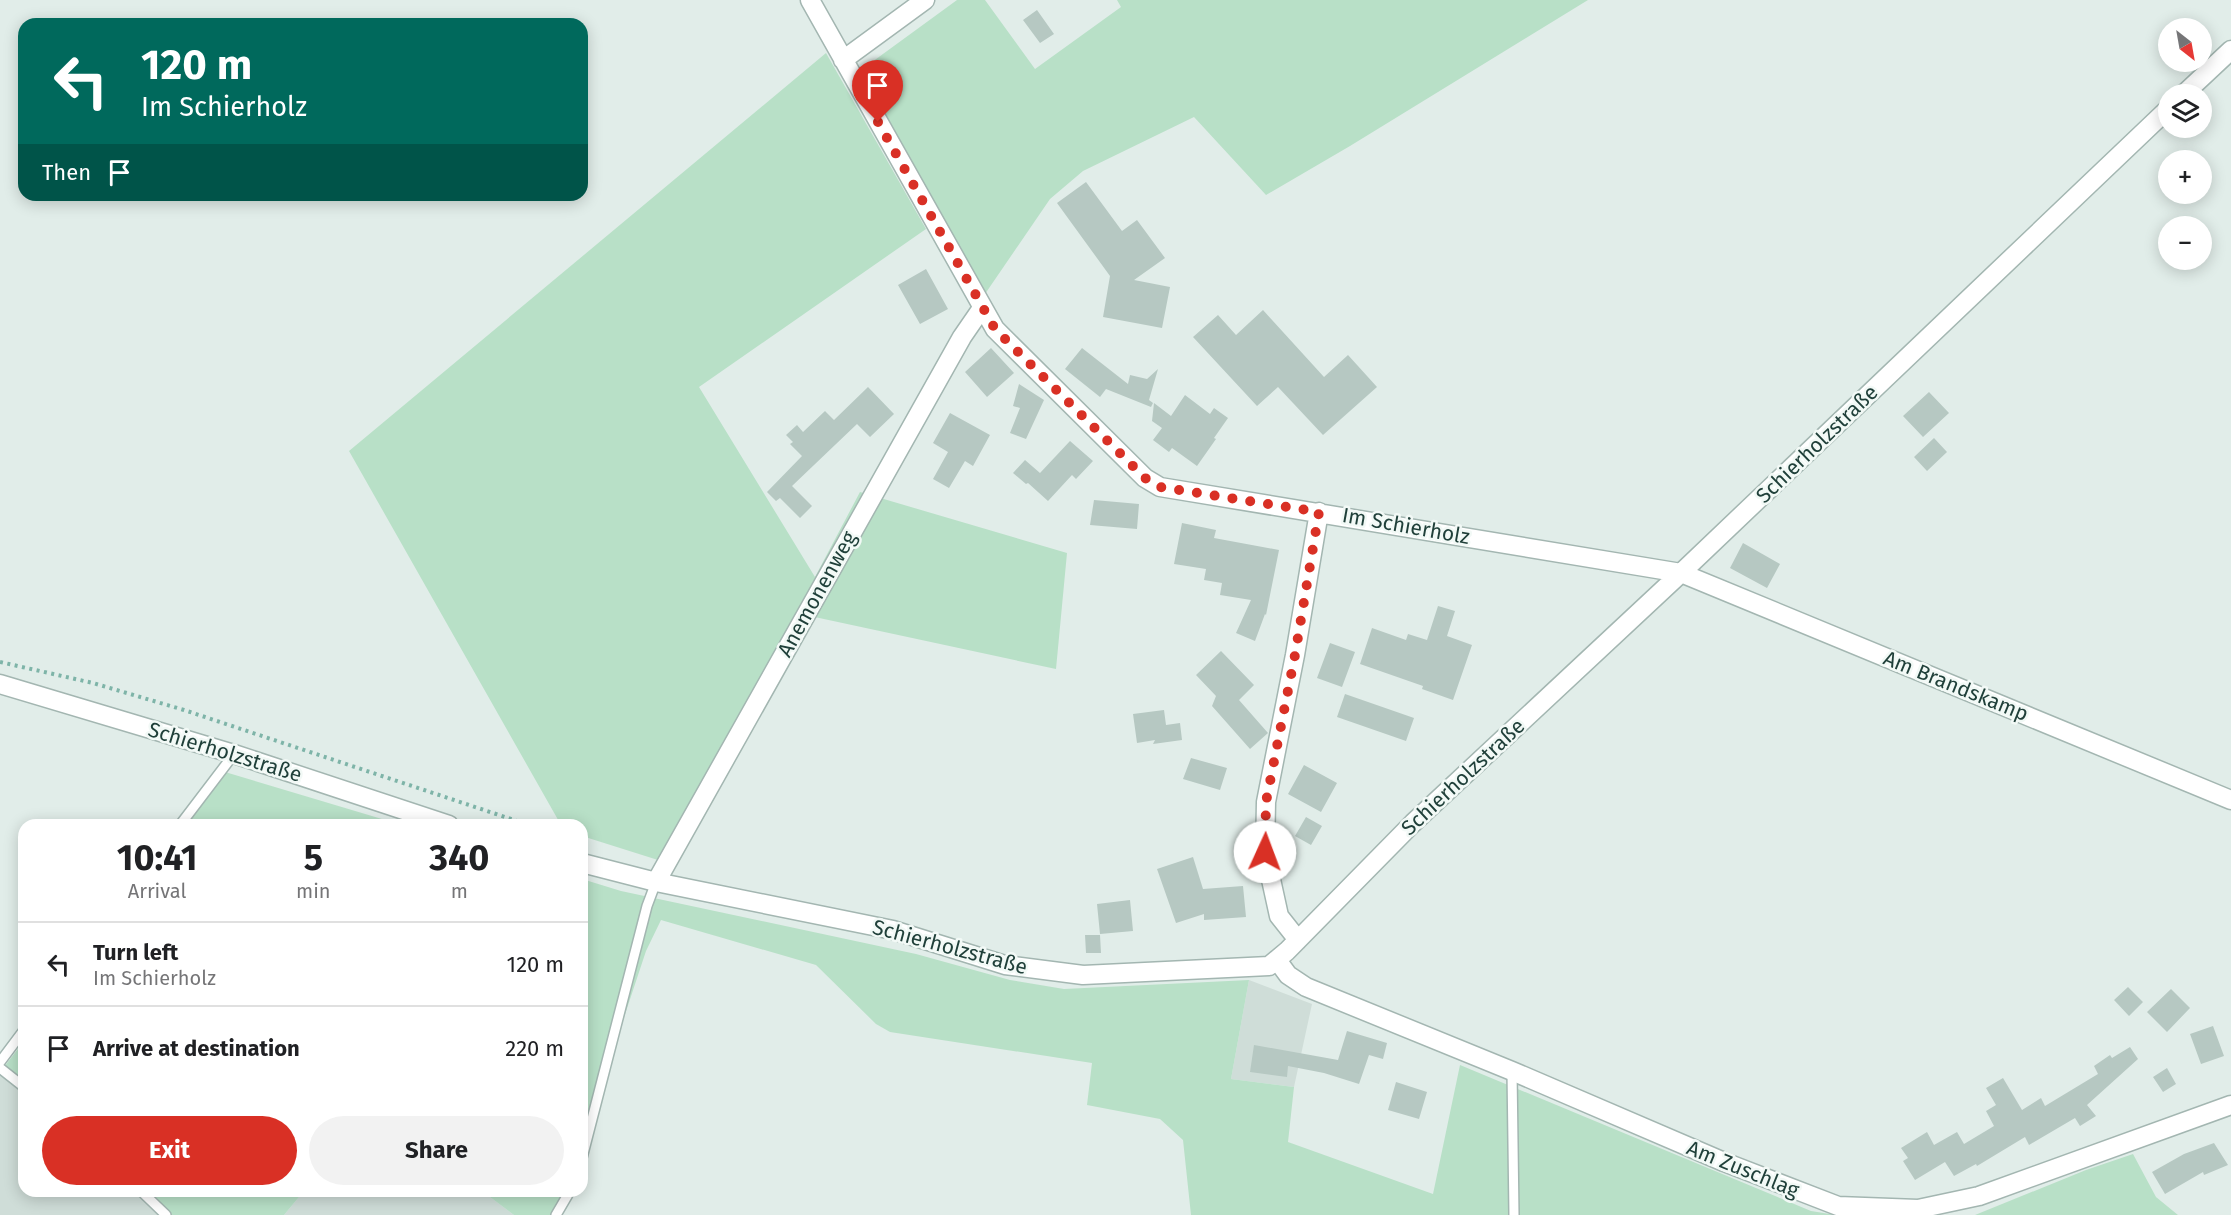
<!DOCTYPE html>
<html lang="en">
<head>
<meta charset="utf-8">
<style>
  body { margin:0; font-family:"Fira Sans",sans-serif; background:#f2f2f2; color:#202124; height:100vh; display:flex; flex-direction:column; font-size:22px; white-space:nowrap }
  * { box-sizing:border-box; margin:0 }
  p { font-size:20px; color:#757577 }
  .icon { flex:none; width:33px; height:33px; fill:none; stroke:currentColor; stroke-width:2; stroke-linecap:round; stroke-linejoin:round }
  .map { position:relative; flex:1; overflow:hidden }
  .sheet { position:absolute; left:18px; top:819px; width:570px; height:378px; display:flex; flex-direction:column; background:#fff; border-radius:18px; box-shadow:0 3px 15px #0003 }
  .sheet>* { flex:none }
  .guide { position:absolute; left:18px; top:18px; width:570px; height:183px; border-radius:18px; box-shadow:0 3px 15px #0003; background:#00695c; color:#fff; overflow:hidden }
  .needle { width:39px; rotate:149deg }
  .tools { position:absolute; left:2158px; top:18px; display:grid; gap:12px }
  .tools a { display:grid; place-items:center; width:54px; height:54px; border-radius:50%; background:#fff; box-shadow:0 3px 15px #0003; font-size:30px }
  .pin { position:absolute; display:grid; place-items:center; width:51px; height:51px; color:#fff; margin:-62px -26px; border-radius:50% 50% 50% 0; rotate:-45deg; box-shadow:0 0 6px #0007 }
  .pin .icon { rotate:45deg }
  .me { position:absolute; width:66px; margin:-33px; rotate:2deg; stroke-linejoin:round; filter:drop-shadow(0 0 4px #0008) }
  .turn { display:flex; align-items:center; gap:21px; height:126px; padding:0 24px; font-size:27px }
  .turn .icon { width:78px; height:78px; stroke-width:2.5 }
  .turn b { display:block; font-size:42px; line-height:51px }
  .then { display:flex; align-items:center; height:57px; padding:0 24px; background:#0003; gap:12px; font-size:22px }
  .eta { display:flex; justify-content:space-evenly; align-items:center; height:102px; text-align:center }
  .eta b { font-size:36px; font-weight:700; line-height:42px }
  .action { display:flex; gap:12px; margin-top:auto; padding:12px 24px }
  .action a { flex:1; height:69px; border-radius:36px; background:#d93025; color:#fff; font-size:24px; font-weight:700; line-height:69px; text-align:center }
  .action a+a { background:#f2f2f2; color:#202124 }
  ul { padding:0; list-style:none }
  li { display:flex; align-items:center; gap:18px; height:84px; padding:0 24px; border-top:2px solid #e0e0e0 }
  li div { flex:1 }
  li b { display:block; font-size:22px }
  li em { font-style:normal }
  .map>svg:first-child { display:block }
  .built { fill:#cfddd8 }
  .green { fill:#b8e0c7 }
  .building { fill:#b6c8c2 }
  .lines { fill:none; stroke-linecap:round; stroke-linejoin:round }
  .lane-casing { stroke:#a3b6b1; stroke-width:12 }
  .street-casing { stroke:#a3b6b1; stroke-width:21 }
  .path { stroke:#7eb4a8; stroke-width:4; stroke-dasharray:3 4.5; stroke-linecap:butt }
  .lane { stroke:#fff; stroke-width:9 }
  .street { stroke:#fff; stroke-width:18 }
  .route { stroke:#d93025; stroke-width:10; stroke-dasharray:0 18 }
  .labels { text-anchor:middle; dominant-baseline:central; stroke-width:5; stroke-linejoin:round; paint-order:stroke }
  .street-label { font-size:21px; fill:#20403a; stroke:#f2f9f6 }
</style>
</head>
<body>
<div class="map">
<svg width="2231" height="1215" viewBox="0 0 2231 1215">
  <rect width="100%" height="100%" fill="#e1ede9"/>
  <path class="built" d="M1249 980 1312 1004 1294 1087 1231 1079Z
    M0 1072 24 1083V1191H146L172 1215H0Z
    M304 1191H482L514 1215H284Z"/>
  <path class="green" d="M957 0H985L1035 69 1121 7 1117 0H1588L1350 146 1266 195 1194 117 1083 171 1050 199 985 294 864 78 872 62Z
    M826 53 926 229 699 387 815 577 860 492 1067 553 1056 669 796 613 658 860 582 836V825H561L349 451Z
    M225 772 402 825H186Z
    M582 879 621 891 916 954 1010 980 1064 989 1249 980 1231 1079 1294 1087 1288 1142 1433 1194 1460 1065 1811 1211 1836 1215H1191L1183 1140 1160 1119 1087 1105 1092 1063 890 1032 876 1024 816 965 661 920 646 951 582 1144Z
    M24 1041V1083L4 1067Z
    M2133 1154 2156 1197 2178 1215H1975L2086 1170Z
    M146 1191H304L284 1215H172Z
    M482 1191H567L556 1215H514Z"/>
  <path class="building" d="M1037 10 1054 34 1040 43 1023 20Z
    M1086 182 1122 231 1137 220 1165 258 1134 280 1170 287 1162 328 1103 317 1110 276 1057 203Z
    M926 269 948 309 920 324 898 285Z
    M1263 310 1324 377 1348 355 1377 387 1323 435 1278 387 1257 406 1193 337 1218 315 1236 335Z
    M991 348 1014 373 987 397 965 372Z
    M1082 348 1128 384 1130 375 1147 379 1158 369 1149 400 1153 403 1151 407 1106 389 1100 397 1065 369Z
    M1019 384 1044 400 1026 439 1010 433 1020 408 1013 406Z
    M868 387 894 414 870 437 857 424 792 486 812 506 800 518 780 498 776 501 767 492 802 456 790 444 793 442 786 435 797 425 803 432 825 411 834 420Z
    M1929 392 1949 413 1923 437 1903 416Z
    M1185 395 1210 414 1214 408 1228 418 1214 438 1216 439 1197 466 1172 448 1169 452 1153 440 1162 428 1152 421 1154 403 1171 416Z
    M950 413 990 435 973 466 965 461 949 488 933 479 948 452 933 443Z
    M1934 438 1947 452 1927 471 1914 457Z
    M1070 441 1093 461 1076 479 1072 475 1048 501 1028 483 1026 484 1013 473 1025 460 1040 473Z
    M1094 500 1139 504 1137 529 1090 525Z
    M1182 523 1216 530 1214 538 1279 550 1266 615 1265 614 1255 641 1236 633 1251 600 1220 595 1222 583 1204 580 1206 569 1174 564Z
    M1743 543 1780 564 1767 588 1730 568Z
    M1438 606 1455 611 1447 636 1472 645 1453 700 1422 689 1423 686 1360 664 1372 628 1406 640 1408 634 1427 640Z
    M1330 643 1355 652 1342 687 1317 678Z
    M1221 651 1254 685 1239 700 1268 733 1250 749 1212 706 1216 696 1196 675Z
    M1345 694 1414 718 1406 741 1337 717Z
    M1164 710 1166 725 1180 723 1182 740 1153 744 1155 740 1137 743 1133 714Z
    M1191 758 1227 768 1220 790 1183 779Z
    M1304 765 1337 783 1321 812 1288 794Z
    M1306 817 1322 826 1311 845 1295 836Z
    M1193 857 1203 889 1243 886 1246 917 1204 920V914L1176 923 1157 869Z
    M1130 900 1133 931 1100 934 1097 904Z
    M1085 935H1100L1101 953H1086Z
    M2128 987 2143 1002 2129 1016 2114 1000Z
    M2171 989 2190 1008 2167 1032 2147 1012Z
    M2213 1026 2224 1056 2201 1064 2190 1034Z
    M1347 1031 1387 1043 1383 1059 1369 1055 1359 1084 1324 1073 1288 1066 1287 1077 1250 1072 1254 1045 1338 1060Z
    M2130 1047 2138 1059 2087 1105 2096 1116 2080 1126 2075 1118 2029 1145 2025 1137 1977 1166 1976 1164 1954 1176 1945 1162 1915 1180 1903 1161 1908 1158 1901 1148 1927 1132 1934 1145 1957 1132 1964 1144 1994 1126 1986 1111 1996 1105 1986 1088 2003 1078 2022 1110 2041 1098 2045 1106 2098 1074 2094 1066 2110 1055 2112 1058Z
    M2167 1068 2176 1084 2163 1092 2153 1077Z
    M1396 1082 1427 1092 1419 1119 1388 1110Z
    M2214 1143 2228 1165 2204 1175 2203 1172 2165 1194 2152 1172 2184 1154Z"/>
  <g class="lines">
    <defs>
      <path id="lane" d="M180 825 234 754
        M0 1062 24 1030
        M0 1068 24 1087
        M1512 1071 1514 1215
        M582 1158 647 906 656 882
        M141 1191 166 1215
        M556 1215 570 1191"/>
      <path id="street" d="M810 0 995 329 1145 478 1160 487 1681 573 2231 800
        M843 60 925 0
        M2184 94 2231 50
        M0 684 234 754 449 825
        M582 863 656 882 893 930 1005 965 1083 975 1269 966 1287 951 1413 823 1681 573 2169 108
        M656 882 962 337 982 308
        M1298 940 1279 916 1265 852 1266 802 1295 655 1319 512
        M1277 960 1288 975 1306 987 1512 1071 1724 1162 1838 1206 1918 1209 1979 1196 2231 1105"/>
    </defs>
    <use href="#lane" class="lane-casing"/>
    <use href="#street" class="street-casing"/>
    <path class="path" d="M0 662 93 683 184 710 529 825"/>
    <use href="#lane" class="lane"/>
    <use href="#street" class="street"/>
  </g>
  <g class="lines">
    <path class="route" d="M878 122 995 329 1145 478 1160 487 1319 512 1295 655 1266 802 1265 852"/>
  </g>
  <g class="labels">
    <g class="street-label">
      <text transform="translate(1817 444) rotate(-44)">Schierholzstraße</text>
      <text transform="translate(1406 526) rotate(10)">Im Schierholz</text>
      <text transform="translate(817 594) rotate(-61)">Anemonenweg</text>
      <text transform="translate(1956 686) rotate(22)">Am Brandskamp</text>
      <text transform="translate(225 752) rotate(17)">Schierholzstraße</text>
      <text transform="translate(1463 777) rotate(-43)">Schierholzstraße</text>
      <text transform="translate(950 947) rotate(15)">Schierholzstraße</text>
      <text transform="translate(1743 1169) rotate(22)">Am Zuschlag</text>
    </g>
  </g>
</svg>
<div class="tools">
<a><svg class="needle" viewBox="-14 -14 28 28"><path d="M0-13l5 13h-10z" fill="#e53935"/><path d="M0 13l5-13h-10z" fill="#757577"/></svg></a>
<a><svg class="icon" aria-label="layers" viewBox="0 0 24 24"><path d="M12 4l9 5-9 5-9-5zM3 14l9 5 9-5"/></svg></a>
<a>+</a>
<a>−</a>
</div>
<div class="pin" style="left:878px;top:122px;background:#d93025"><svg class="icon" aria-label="arrive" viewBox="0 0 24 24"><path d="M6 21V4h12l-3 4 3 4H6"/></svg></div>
<svg class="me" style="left:1265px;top:852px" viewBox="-20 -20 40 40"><circle r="19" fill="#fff"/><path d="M0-13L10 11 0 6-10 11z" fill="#d93025"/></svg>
<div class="guide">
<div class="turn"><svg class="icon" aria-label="left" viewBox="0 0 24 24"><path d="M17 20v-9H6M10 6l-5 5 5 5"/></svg><div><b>120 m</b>Im Schierholz</div></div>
<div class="then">Then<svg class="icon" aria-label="arrive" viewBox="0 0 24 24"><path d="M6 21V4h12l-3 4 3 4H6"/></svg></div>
</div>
<section class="sheet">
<div class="eta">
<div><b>10:41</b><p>Arrival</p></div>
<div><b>5</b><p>min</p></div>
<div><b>340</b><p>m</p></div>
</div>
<ul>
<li><svg class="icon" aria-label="left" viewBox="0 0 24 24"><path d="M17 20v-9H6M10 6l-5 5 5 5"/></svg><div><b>Turn left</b><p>Im Schierholz</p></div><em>120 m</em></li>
<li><svg class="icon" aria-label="arrive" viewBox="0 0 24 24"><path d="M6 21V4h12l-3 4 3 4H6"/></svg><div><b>Arrive at destination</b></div><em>220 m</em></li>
</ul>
<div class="action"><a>Exit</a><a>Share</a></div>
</section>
</div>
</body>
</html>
